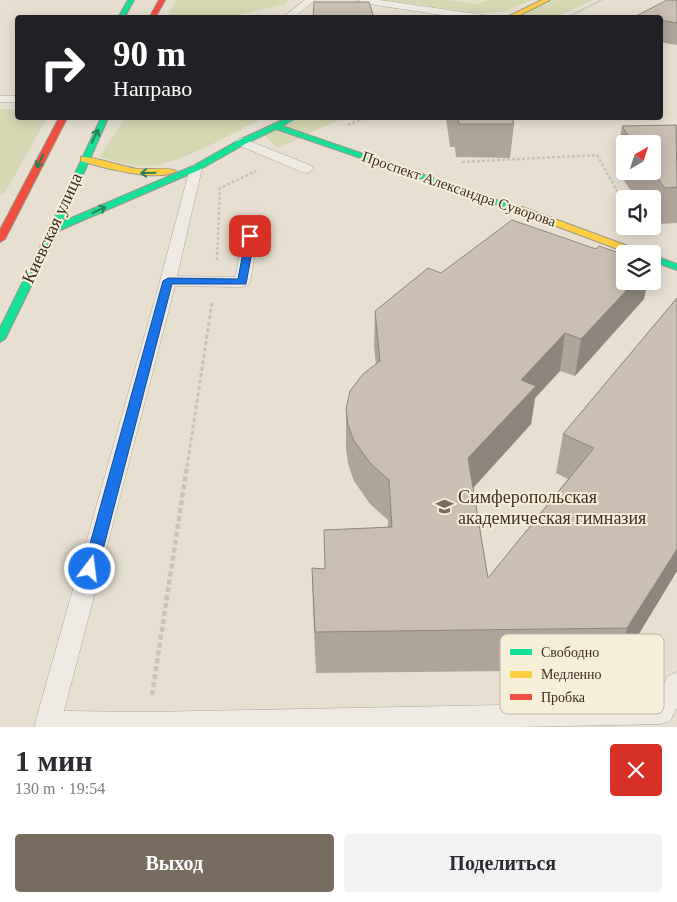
<!DOCTYPE html>
<html lang="ru">
<head>
<meta charset="utf-8">
<style>
  body { margin:0; font-family:Georgia,serif; background:#f2f2f3; color:#2b2b33; height:100vh; display:flex; flex-direction:column; font-size:19px; white-space:nowrap }
  * { box-sizing:border-box; margin:0 }
  p { font-size:16px; color:#7c7c81 }
  .icon { flex:none; width:28px; height:28px; fill:none; stroke:currentColor; stroke-width:2; stroke-linecap:round; stroke-linejoin:round }
  .map { position:relative; height:727px; overflow:hidden }
  .side { display:flex; flex-direction:column; background:#fff; flex:1 }
  .side>* { flex:none }
  .banner { position:absolute; left:15px; top:15px; width:648px; height:105px; border-radius:5px; box-shadow:0 2px 12px #0003; background:#202124; color:#fff; overflow:hidden }
  .needle { width:32px; rotate:39deg }
  .fabs { position:absolute; left:616px; top:135px; display:grid; gap:10px }
  .fabs a { display:grid; place-items:center; width:45px; height:45px; border-radius:5px; background:#fff; box-shadow:0 2px 12px #0003; font-size:25px }
  .pin { position:absolute; display:grid; place-items:center; width:42px; height:42px; color:#fff; margin:-21px; border-radius:10px; box-shadow:0 2px 8px #0006 }
  .me { position:absolute; width:55px; margin:-28px; rotate:15deg; stroke-linejoin:round; filter:drop-shadow(0 0 4px #0008) }
  .turn { display:flex; align-items:center; gap:18px; height:105px; padding:0 15px; font-size:22px }
  .turn .icon { width:65px; height:65px; stroke-width:2.5 }
  .turn b { display:block; font-size:35px; line-height:42px }
  .round { display:grid; place-items:center; flex:none; width:52px; height:52px; border-radius:5px; background:#f2f2f3 }
  .head { display:flex; align-items:center; justify-content:space-between; height:85px; padding:0 15px }
  h1 { font-size:30px; font-weight:800; line-height:38px }
  .action { display:flex; gap:10px; margin-top:auto; padding:10px 15px }
  .action a { flex:1; height:58px; border-radius:5px; background:#786c5e; color:#fff; font-size:20px; font-weight:800; line-height:58px; text-align:center }
  .action a+a { background:#f2f2f3; color:#2b2b33 }
  .map>svg:first-child { display:block }
  .green { fill:#d6d7b3 }
  .lines { fill:none; stroke-linecap:round; stroke-linejoin:round }
  .lane-casing { stroke:#ada599; stroke-width:1 }
  .fast-casing { stroke:#9c958a; stroke-width:2 }
  .slow-casing { stroke:#9c958a; stroke-width:2 }
  .jam-casing { stroke:#9c958a; stroke-width:2 }
  .path-far3 { stroke:#c8c2b9; stroke-width:2; stroke-dasharray:2 1; stroke-linecap:butt }
  .path-far2 { stroke:#c8c2b9; stroke-width:2.5; stroke-dasharray:3 2; stroke-linecap:butt }
  .path-far1 { stroke:#c8c2b9; stroke-width:3; stroke-dasharray:4 2.5; stroke-linecap:butt }
  .path { stroke:#c8c2b9; stroke-width:4.5; stroke-dasharray:5 3; stroke-linecap:butt }
  .lane { fill:#efebe3; fill-rule:evenodd }
  .fast { fill:#16e098; fill-rule:evenodd }
  .slow { fill:#ffcf43; fill-rule:evenodd }
  .jam { fill:#f24e42; fill-rule:evenodd }
  .wall { fill:#afa499; fill-rule:evenodd }
  .shaded-wall { fill:#8e867d }
  .building { fill:#cbbfb2; stroke:#8e867d }
  .oneway { stroke:#2b7e56 }
  .route { fill:#1a73e8; stroke:#114b97 }
  .labels { text-anchor:middle; dominant-baseline:central; stroke-width:4; stroke-linejoin:round; paint-order:stroke }
  .far-street-label { font-size:15px; fill:#3d2e20; stroke:#f7eed8 }
  .street-label { font-size:18px; fill:#3d2e20; stroke:#f7eed8 }
  .poi-label { font-size:18px; fill:#3d2e20; stroke:#f7eed8; text-anchor:start }
  .key { fill:#f7eed8; stroke:#bfb4a1; stroke-width:1 }
  .key-label { font-size:14px; fill:#3d2e20 }
</style>
</head>
<body>
<div class="map">
<svg width="677" height="727" viewBox="0 0 677 727">
  <rect width="100%" height="100%" fill="#e7e0d1"/>
  <path class="green" d="M176 0H288L285 4 230 17H168Z
    M386 0H447L478 4 487 0H531L503 12 479 13Z
    M555 0H593L556 17 517 18Z
    M0 109H17L18 118H47L6 191 0 196Z
    M125 118H263C233 133 189 159 156 165 137 168 117 162 99 157Z
    M301 118H343L278 148 264 135Z"/>
  <g class="lines">
    <defs>
      <path id="lane" d="M305 0H315L293 18H282Z
        M358 0H380L484 15 488 18H462L362 3Z
        M0 96H18V102H0Z
        M242 138 312 166 313 169 307 173 302 172 238 145 236 142 238 139Z
        M196 164 202 168 177 276 235 277 244 236 246 233H256L258 236 250 282 248 285 242 287 175 286 64 711 148 712 654 702 668 676 677 672V708L670 721 661 724 518 727H34L160 281 190 168Z"/>
      <path id="fast" d="M128 0H134L124 18H118Z
        M101 118H108L62 222 193 166 239 140 287 118H296L282 126 526 210 525 212H519L276 129 245 144 199 170 58 231 5 339 0 342V328L49 229Z
        M652 255 677 264V270L652 261Z"/>
      <path id="slow" d="M542 0H550L514 18H505Z
        M81 157C92 156 124 167 138 169 147 170 170 167 176 171 160 183 100 167 81 161Z
        M522 207 644 252 646 254H631L519 212V208Z"/>
      <path id="jam" d="M159 0H165L155 18H149Z
        M59 118H67L5 239 0 242V230Z"/>
    </defs>
    <use href="#lane" class="lane-casing"/>
    <use href="#fast" class="fast-casing"/>
    <use href="#slow" class="slow-casing"/>
    <use href="#jam" class="jam-casing"/>
    <path class="path-far3" d="M566 18 602 0"/>
    <path class="path-far2" d="M348 125 364 118
      M462 162 597 155 625 205
      M217 260 220 188 256 171"/>
    <path class="path-far1" d="M187 467 212 303"/>
    <path class="path" d="M152 695 187 466"/>
    <use href="#lane" class="lane"/>
    <use href="#fast" class="fast"/>
    <use href="#slow" class="slow"/>
    <use href="#jam" class="jam"/>
  </g>
  <path class="wall" d="M677 0V45L660 42V18H635L636 16Z
    M446 118H512L514 124 510 158 456 157 455 147H450Z
    M677 125V223L657 224 652 217V199H636L617 169 618 162 616 159 622 126ZM625 144H652V171H625Z
    M441 273 644 299 575 376 560 371 535 398 531 424 473 488 488 578 568 479 556 473 563 434 677 298V571L617 670 316 673 313 609 312 568 324 569 388 527V520L370 504 354 481 348 464 346 448V409L376 365 374 347 375 311Z"/>
  <path class="shaded-wall" d="M635 281H648L644 299 575 376 581 339Z
    M565 333 560 371 535 398 531 424 464 498 468 458 521 380Z
    M677 549V571L617 670 627 628Z"/>
  <path class="building" d="M667 0H677V23L660 20V18H644L636 16Z
    M314 2H369L374 18H313Z
    M458 118H512L514 124H459Z
    M676 125 677 187 665 188 656 176H650L648 171H652V144H629L623 135H628L622 126Z
    M512 220 596 249 599 246 625 255V281H635L581 339 565 333 521 380 536 386 468 458 488 578 594 448 563 434 677 298V549L627 628 315 632 312 568 325 569 324 530 392 527 389 480 371 464 354 441 348 425 346 409 350 391 363 374 380 361 375 311 428 268 441 273Z"/>
  <defs><path id="oneway-shaft" d="M-6 0H5M1.5-3L5.5 0L1.5 3" fill="none" stroke-width="1.6" stroke-linecap="round" stroke-linejoin="round" transform="scale(1.25)"/></defs>
  <g class="oneway">
    <use href="#oneway-shaft" transform="translate(95 136) rotate(-64)"/>
    <use href="#oneway-shaft" transform="translate(40 161) rotate(117)"/>
    <use href="#oneway-shaft" transform="translate(148 173) rotate(179)"/>
    <use href="#oneway-shaft" transform="translate(99 210) rotate(-24)"/>
  </g>
  <path class="route" d="M250 233 255 236 246 284H172L98 569 95 573 90 574 85 573 83 569 163 281 168 278 238 279 246 236Z"/>
  <defs>
    <symbol id="school-bare" viewBox="-9 -9 18 18"><path d="M0-5L7-2L0 1L-7-2ZM-4 1L0 2.5L4 1V4Q0 6-4 4Z" fill="#786c5e" stroke="#f7eed8" stroke-width="2.5" paint-order="stroke"/></symbol>
  </defs>
  <g fill-rule="evenodd">
    <use href="#school-bare" x="432" y="494" width="25" height="25"/>
  </g>
  <g class="labels">
    <g class="far-street-label">
      <text transform="translate(459 189) rotate(19)">Проспект Александра Суворова</text>
    </g>
    <g class="street-label">
      <text transform="translate(52 228) rotate(-65)">Киевская улица</text>
    </g>
    <g class="poi-label">
      <text x="458" y="497">Симферопольская<tspan x="458" dy="21">академическая гимназия</tspan></text>
    </g>
  </g>
  <rect x="500" y="634" width="164" height="80" rx="8" class="key"/>
  <rect x="510" y="649" width="22" height="6" fill="#16e098"/>
  <rect x="510" y="671" width="22" height="7" fill="#ffcf43"/>
  <rect x="510" y="694" width="22" height="6" fill="#f24e42"/>
  <g class="key-label">
    <text x="541" y="657">Свободно</text>
    <text x="541" y="679">Медленно</text>
    <text x="541" y="702">Пробка</text>
  </g>
</svg>
<div class="fabs">
<a><svg class="needle" viewBox="-14 -14 28 28"><path d="M0-13l5 13h-10z" fill="#e53935"/><path d="M0 13l5-13h-10z" fill="#7c7c81"/></svg></a>
<a><svg class="icon" aria-label="sound" viewBox="0 0 24 24"><path d="M4 9h4l5-4v14l-5-4H4zM17 9q2 3 0 6"/></svg></a>
<a><svg class="icon" aria-label="layers" viewBox="0 0 24 24"><path d="M12 4l9 5-9 5-9-5zM3 14l9 5 9-5"/></svg></a>
</div>
<div class="pin" style="left:250px;top:236px;background:#d93025"><svg class="icon" aria-label="arrive" viewBox="0 0 24 24"><path d="M6 21V4h12l-3 4 3 4H6"/></svg></div>
<svg class="me" style="left:90px;top:569px" viewBox="-20 -20 40 40"><circle r="17" fill="#1a73e8" stroke="#fff" stroke-width="3"/><path d="M0-11L8 9 0 5-8 9z" fill="#fff"/></svg>
<div class="banner">
<div class="turn"><svg class="icon" aria-label="right" viewBox="0 0 24 24"><path d="M7 20v-9h11M14 6l5 5-5 5"/></svg><div><b>90 m</b>Направо</div></div>
</div>
</div>
<section class="side">
<div class="head"><div><h1>1 мин</h1><p>130 m · 19:54</p></div><a class="round" style="background:#d93025;color:#fff"><svg class="icon" aria-label="close" viewBox="0 0 24 24"><path d="M6 6l12 12M18 6L6 18"/></svg></a></div>
<div class="action"><a>Выход</a><a>Поделиться</a></div>
</section>
</body>
</html>
